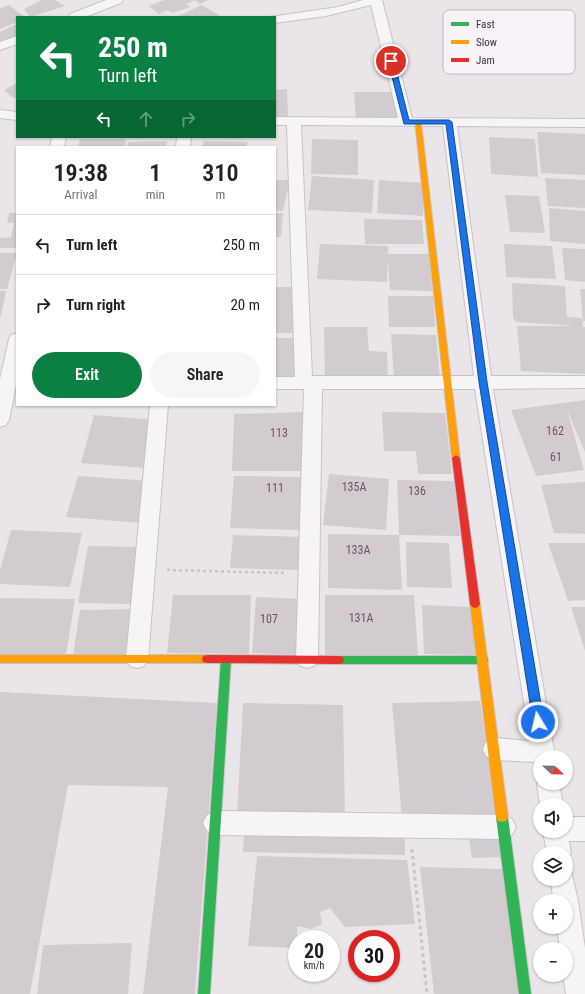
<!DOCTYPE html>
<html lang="en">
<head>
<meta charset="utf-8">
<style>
  body { margin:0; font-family:"Roboto Condensed",sans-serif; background:#f6f6f6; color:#222; height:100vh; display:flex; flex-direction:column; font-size:15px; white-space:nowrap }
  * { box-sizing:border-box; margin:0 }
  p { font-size:13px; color:#767676 }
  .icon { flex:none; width:22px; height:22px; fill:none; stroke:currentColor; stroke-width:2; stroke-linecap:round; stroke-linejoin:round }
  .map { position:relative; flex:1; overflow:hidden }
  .details { position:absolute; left:16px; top:146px; width:260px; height:260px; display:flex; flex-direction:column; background:#fff; border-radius:0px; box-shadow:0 1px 3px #0004 }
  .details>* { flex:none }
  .banner { position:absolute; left:16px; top:16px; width:260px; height:122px; border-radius:0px; box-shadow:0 1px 3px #0004; background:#0b8043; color:#fff; overflow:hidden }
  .needle { width:26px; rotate:112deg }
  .tools { position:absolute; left:533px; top:750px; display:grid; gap:8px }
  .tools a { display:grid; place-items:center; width:40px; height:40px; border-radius:50%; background:#fff; box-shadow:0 1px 3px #0004; font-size:20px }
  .speed { position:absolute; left:288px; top:930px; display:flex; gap:8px; font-size:20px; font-weight:700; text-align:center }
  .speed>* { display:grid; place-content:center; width:52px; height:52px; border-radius:50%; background:#fff; box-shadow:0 1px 3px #0004; line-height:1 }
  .speed small { font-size:10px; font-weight:400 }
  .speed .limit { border:6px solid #d22; background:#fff; color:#111 }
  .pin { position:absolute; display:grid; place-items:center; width:34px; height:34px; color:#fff; margin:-17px; border:2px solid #fff; border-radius:50%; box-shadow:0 1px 4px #0007 }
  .me { position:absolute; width:44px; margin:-22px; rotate:351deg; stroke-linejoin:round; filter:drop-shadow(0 0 3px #0008) }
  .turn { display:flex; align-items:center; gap:14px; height:84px; padding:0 16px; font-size:18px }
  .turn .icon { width:52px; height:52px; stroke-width:2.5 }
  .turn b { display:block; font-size:28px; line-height:34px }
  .lanes { display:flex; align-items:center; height:38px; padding:0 16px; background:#0003; justify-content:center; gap:20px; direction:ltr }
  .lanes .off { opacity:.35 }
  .eta { display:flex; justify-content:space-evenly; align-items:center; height:68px; text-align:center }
  .eta b { font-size:24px; font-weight:600; line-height:28px }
  .action { display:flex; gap:8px; margin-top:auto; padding:8px 16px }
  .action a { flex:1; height:46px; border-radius:24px; background:#0b8043; color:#fff; font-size:16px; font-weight:600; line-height:46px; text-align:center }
  .action a+a { background:#f6f6f6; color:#222 }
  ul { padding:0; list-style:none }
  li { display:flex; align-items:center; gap:12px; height:60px; padding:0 16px; border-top:1px solid #e0e0e0 }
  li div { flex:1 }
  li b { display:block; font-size:15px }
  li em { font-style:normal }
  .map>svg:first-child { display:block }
  .building { fill:#d2ccd1 }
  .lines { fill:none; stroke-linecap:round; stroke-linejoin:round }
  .street-casing { stroke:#c7c2c6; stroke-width:2 }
  .fast-casing { stroke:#c7c2c6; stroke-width:2 }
  .slow-casing { stroke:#c7c2c6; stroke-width:2 }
  .jam-casing { stroke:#c7c2c6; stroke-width:2 }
  .path-far1 { stroke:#c9c4c8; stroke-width:2.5; stroke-dasharray:3 3; stroke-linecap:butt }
  .path { stroke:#c9c4c8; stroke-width:3; stroke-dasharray:3.5 3.5; stroke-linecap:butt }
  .street { fill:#f6f4f6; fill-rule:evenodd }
  .fast { fill:#30b455; fill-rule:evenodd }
  .slow { fill:#ff9f0a; fill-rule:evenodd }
  .jam { fill:#e5322d; fill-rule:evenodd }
  .route { fill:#1a73e8; stroke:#114b97 }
  .labels { text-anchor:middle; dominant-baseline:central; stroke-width:4; stroke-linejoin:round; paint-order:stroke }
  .number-label { font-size:12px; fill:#685666 }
  .key { fill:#f8f3f8; stroke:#c2b7c1; stroke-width:1 }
  .key-label { font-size:11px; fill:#432c40 }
</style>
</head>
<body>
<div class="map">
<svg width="585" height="994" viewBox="0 0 585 994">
  <rect width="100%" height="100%" fill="#eae5e9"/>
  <path class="building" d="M42 0H55L65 6 30 17 24 9Z
    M164 0H208L200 4 195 0 186 4 191 7 172 13 167 10 159 14 149 6Z
    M9 5 25 17H17V22L0 29V9Z
    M202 5 222 17H176Z
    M17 24V38L5 43 0 40V32Z
    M17 83V97L13 98 4 90Z
    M287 89 288 118H275V90Z
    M354 92H397L400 119H356Z
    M537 132 585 134V175L541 173Z
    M489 137 535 139 538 177 491 174Z
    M80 139H126L125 147H78Z
    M312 139 358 140V175L311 174Z
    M167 141 166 147H127L128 142Z
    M204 141 248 142 246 147H202Z
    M312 176 374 180 372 213 308 210Z
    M545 178 585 180V208L548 206Z
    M275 180H290L283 211H275Z
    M379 180 424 183 423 216 377 213Z
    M505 195 539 196 545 233 510 232Z
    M549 208 585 211V244L550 241Z
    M9 213H17V248H0V238L11 237 14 223H7Z
    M275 213H283L281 237H275Z
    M364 219 422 220 424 244H365Z
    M320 244 388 246V254H429L432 291 390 290 388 260 387 282 317 279Z
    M504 244 552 246 556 279 506 277Z
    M562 248 585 249V282L565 280Z
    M0 253H17L7 289H0Z
    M512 283 565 286 567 317 582 318 583 327H585V374L521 371 517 326H574L516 322 513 318Z
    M275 287H297L298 333H275Z
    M580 289H585V321H583Z
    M0 291H6L1 316 0 315Z
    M388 296H433L435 327H389Z
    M324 327H367L369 351 387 352 388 380 325 379Z
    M391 334 436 335 440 378H394Z
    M275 338H300L302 380 275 381Z
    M585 400V452L567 410 584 470 536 476 511 410Z
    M306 412 303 471H232L234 414Z
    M382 412 445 413 452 474H418L416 451H384Z
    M94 415 157 420 146 468 81 463Z
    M329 474 389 479 386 530 323 525Z
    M78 476 151 481 142 523 66 517Z
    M234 476 302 477 301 530 230 528Z
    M397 480 454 481 460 536 399 535 402 590 328 588V534L399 535Z
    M585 482V534L554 533 541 485Z
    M11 530 82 533 70 587 0 584V570Z
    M233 535 302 537 301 570 230 568Z
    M406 542 449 543 452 588 407 587Z
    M548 543H585V600L568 601Z
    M88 546 142 547 134 604 78 603Z
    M173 595H251L249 654 167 653Z
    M325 595H414L418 656 325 655Z
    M256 597 304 599 301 655 252 653Z
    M0 598 75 599 66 655 0 654Z
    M422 605 471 607 475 655 424 654Z
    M571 607H585V651Z
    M137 609 132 655H73L80 610Z
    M0 692 217 703 195 994H143L168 787 68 785 30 994H0Z
    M480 701 496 816 402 819 392 703Z
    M243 703 343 705 345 818 237 816Z
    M405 830V855L243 852 244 833Z
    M498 832 502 857 472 858 468 833Z
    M257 856 407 860 415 924 345 927 330 908 320 912 322 924 311 929 297 926V948L248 946Z
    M420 867 503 869 519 994H434Z
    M132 943 128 994H37L43 945Z"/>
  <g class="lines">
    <defs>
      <path id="street" d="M106 0H123L121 3 85 17H68L70 14Z
        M363 0H382L412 118 585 119V127L457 126 491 376H585V388L493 389 555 757H540V766L535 762 494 760 486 756 483 749 486 742 494 738 530 741 475 389H322L318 659 314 666 307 668 300 666 296 659 304 389H275V377H295L287 125H275V117L398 118 371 5 326 16 275 23V17H270L338 7ZM301 125 443 126 474 376H312Z
        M17 36V44L0 50V42Z
        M0 110 17 112V120L0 118Z
        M52 137H66L64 147H50Z
        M177 137H191L190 147H176Z
        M17 333V380L9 420 6 425 0 427V379L9 339 11 335Z
        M150 405H168L148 659 144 666 137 668 130 666 126 659Z
        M540 775V783H559L563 805H540V806L537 783Z
        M215 811 504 815 512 819 516 827 512 835 504 839 215 835 207 831 203 823 207 815Z
        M566 817H585V841H569L571 853 566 862V853H547L543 831H566Z
        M566 869 571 870 578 901 585 948V994H566L563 975H566V949H560L557 927H566V901H554L550 879H566Z"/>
      <path id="fast" d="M226 655 230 656 231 659 210 994H198L221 659 222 656Z
        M339 656H483L487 657 488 660 487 663 483 664H339L335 663 334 660 335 657Z
        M502 812 506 813 508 817 531 994H519L496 817 498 813Z"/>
      <path id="slow" d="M418 120 421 122 460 458 456 461 452 458 415 122Z
        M475 600 478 601 480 604 508 817 506 821 502 822 498 821 496 817 470 604 472 601Z
        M0 655H207L211 656 212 659 211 662 207 663H0Z"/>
      <path id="jam" d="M456 455 460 458 480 604 478 607 475 608 472 607 470 604 452 458Z
        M207 655 339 656 343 657 344 660 343 663 339 664 207 663 203 662 202 659 203 656Z"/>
    </defs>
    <use href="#street" class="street-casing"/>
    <use href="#fast" class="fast-casing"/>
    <use href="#slow" class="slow-casing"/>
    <use href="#jam" class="jam-casing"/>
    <path class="path-far1" d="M167 570 286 573"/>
    <path class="path" d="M412 849 427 994"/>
    <use href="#street" class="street"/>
    <use href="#fast" class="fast"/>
    <use href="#slow" class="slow"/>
    <use href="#jam" class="jam"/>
  </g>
  <path class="route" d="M391 59 394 61 409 120H449L452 122 487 382 544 722 542 725 538 726 535 725 533 722 479 382 446 124H404L388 61Z"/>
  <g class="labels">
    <g class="number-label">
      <text x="555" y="431">162</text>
      <text x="279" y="433">113</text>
      <text x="556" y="457">61</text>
      <text x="354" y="487">135A</text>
      <text x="275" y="488">111</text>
      <text x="417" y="491">136</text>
      <text x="358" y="550">133A</text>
      <text x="361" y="618">131A</text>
      <text x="269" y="619">107</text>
    </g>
  </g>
  <rect x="443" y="10" width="132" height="64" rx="6" class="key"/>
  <rect x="451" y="22" width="18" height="4" fill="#30b455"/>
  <rect x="451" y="40" width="18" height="4" fill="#ff9f0a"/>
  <rect x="451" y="58" width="18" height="4" fill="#e5322d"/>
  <g class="key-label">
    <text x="476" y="28">Fast</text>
    <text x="476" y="46">Slow</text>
    <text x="476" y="64">Jam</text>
  </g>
</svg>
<div class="tools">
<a><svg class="needle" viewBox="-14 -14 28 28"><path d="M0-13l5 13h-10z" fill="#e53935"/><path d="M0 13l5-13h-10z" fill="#767676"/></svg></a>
<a><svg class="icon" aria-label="sound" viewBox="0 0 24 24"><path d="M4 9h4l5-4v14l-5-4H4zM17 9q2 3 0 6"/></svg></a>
<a><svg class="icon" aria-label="layers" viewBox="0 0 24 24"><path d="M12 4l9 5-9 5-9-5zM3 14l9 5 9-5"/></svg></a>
<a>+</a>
<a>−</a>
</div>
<div class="speed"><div>20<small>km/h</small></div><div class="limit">30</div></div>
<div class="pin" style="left:391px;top:61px;background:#d93025"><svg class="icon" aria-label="arrive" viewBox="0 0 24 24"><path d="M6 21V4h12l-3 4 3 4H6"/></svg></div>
<svg class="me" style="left:538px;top:722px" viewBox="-20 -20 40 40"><circle r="17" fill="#1a73e8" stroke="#fff" stroke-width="3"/><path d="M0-11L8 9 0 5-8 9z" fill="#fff"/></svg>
<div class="banner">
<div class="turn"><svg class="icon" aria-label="left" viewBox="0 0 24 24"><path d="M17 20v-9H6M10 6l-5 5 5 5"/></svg><div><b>250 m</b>Turn left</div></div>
<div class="lanes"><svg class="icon" aria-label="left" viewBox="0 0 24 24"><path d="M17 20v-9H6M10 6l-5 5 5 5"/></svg><svg class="icon off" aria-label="ahead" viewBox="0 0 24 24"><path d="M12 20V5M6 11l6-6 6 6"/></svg><svg class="icon off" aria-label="right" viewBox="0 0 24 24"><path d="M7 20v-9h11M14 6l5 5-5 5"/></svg></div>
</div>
<section class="details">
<div class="eta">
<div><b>19:38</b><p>Arrival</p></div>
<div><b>1</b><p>min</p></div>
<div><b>310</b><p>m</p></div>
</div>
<ul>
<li><svg class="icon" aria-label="left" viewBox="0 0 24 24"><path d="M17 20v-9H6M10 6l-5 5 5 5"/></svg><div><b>Turn left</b></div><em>250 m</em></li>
<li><svg class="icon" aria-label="right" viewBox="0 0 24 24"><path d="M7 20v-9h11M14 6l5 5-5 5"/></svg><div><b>Turn right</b></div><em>20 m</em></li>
</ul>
<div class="action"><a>Exit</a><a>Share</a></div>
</section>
</div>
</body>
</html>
